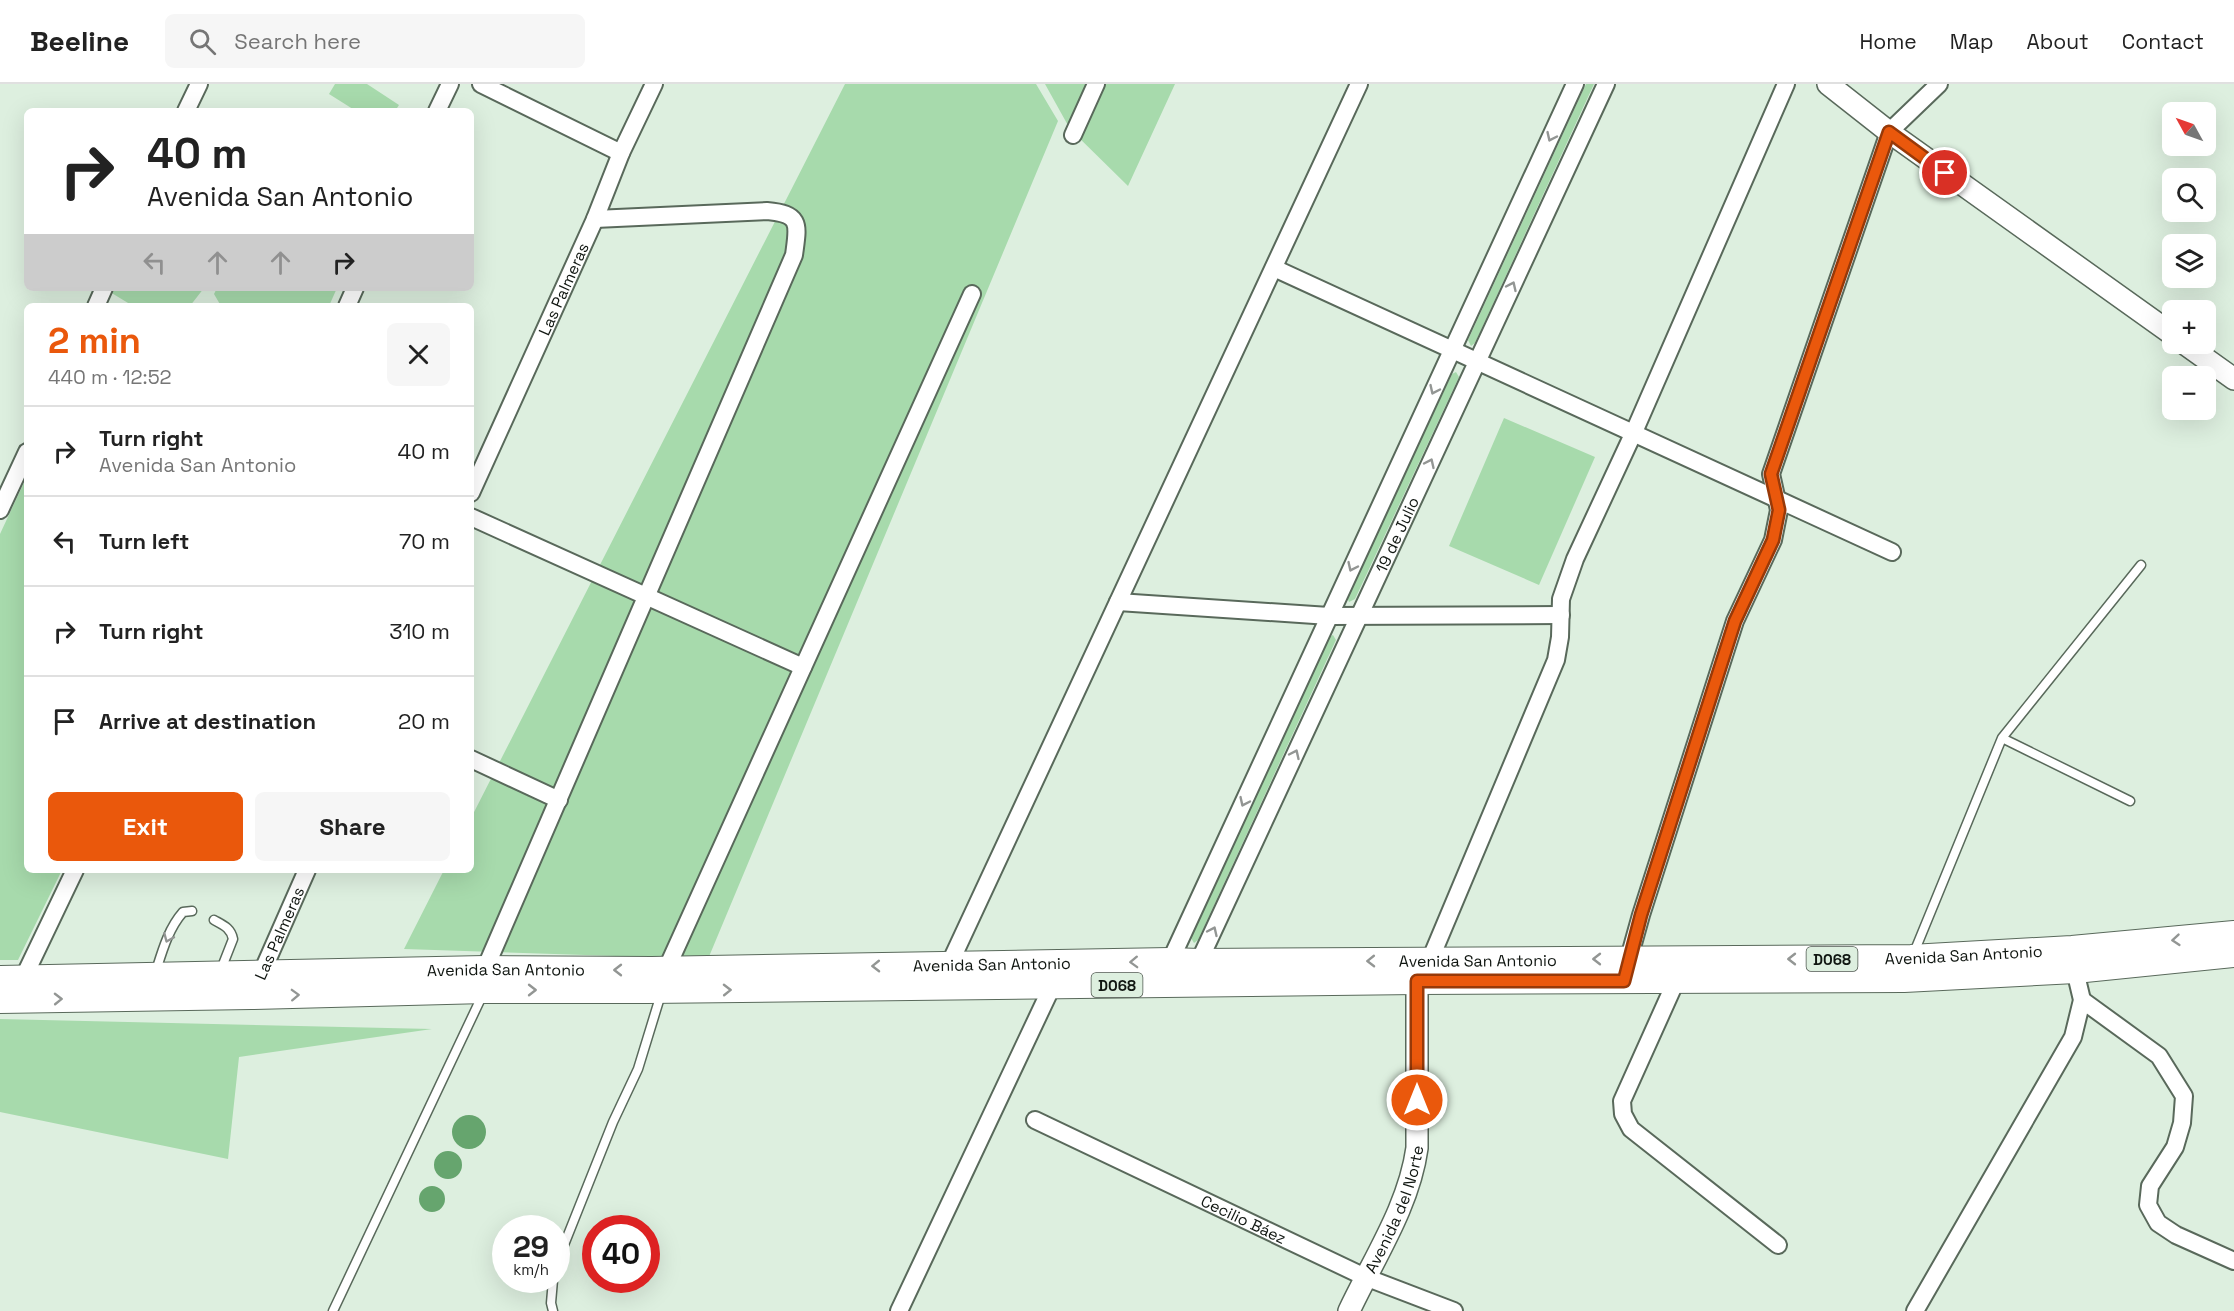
<!DOCTYPE html>
<html lang="en">
<head>
<meta charset="utf-8">
<style>
  body { margin:0; font-family:"Space Grotesk",sans-serif; background:#f6f6f6; color:#222; height:100vh; display:flex; flex-direction:column; font-size:22px; white-space:nowrap }
  * { box-sizing:border-box; margin:0 }
  p { font-size:20px; color:#767676 }
  .icon { flex:none; width:33px; height:33px; fill:none; stroke:currentColor; stroke-width:2; stroke-linecap:round; stroke-linejoin:round }
  .map { position:relative; flex:1; overflow:hidden }
  .sheet { position:absolute; left:24px; top:219px; width:450px; height:570px; display:flex; flex-direction:column; background:#fff; border-radius:9px; box-shadow:0 6px 24px #0002 }
  .sheet>* { flex:none }
  .top-card { position:absolute; left:24px; top:24px; width:450px; height:183px; border-radius:9px; box-shadow:0 6px 24px #0002; background:#fff; color:#222; overflow:hidden }
  .needle { width:39px; rotate:310deg }
  .tools { position:absolute; left:2162px; top:18px; display:grid; gap:12px }
  .tools a { display:grid; place-items:center; width:54px; height:54px; border-radius:9px; background:#fff; box-shadow:0 6px 24px #0002; font-size:30px }
  .speed { position:absolute; left:492px; top:1131px; display:flex; gap:12px; font-size:30px; font-weight:700; text-align:center }
  .speed>* { display:grid; place-content:center; width:78px; height:78px; border-radius:50%; background:#fff; box-shadow:0 6px 24px #0002; line-height:1 }
  .speed small { font-size:15px; font-weight:400 }
  .speed .limit { border:9px solid #d22; background:#fff; color:#111 }
  .pin { position:absolute; display:grid; place-items:center; width:51px; height:51px; color:#fff; margin:-26px; border:3px solid #fff; border-radius:50%; box-shadow:0 2px 6px #0007 }
  .me { position:absolute; width:66px; margin:-33px; rotate:0deg; stroke-linejoin:round; filter:drop-shadow(0 0 4px #0008) }
  .turn { display:flex; align-items:center; gap:21px; height:126px; padding:0 24px; font-size:27px }
  .turn .icon { width:78px; height:78px; stroke-width:2.5 }
  .turn b { display:block; font-size:42px; line-height:51px }
  .lanes { display:flex; align-items:center; height:57px; padding:0 24px; background:#0003; justify-content:center; gap:30px; direction:ltr }
  .lanes .off { opacity:.35 }
  .round { display:grid; place-items:center; flex:none; width:63px; height:63px; border-radius:9px; background:#f6f6f6 }
  .overview { display:flex; align-items:center; justify-content:space-between; height:102px; padding:0 24px }
  h1 { font-size:36px; font-weight:700; line-height:45px; color:#ea580c }
  .primary-button { display:flex; gap:12px; margin-top:auto; padding:12px 24px }
  .primary-button a { flex:1; height:69px; border-radius:9px; background:#ea580c; color:#fff; font-size:24px; font-weight:700; line-height:69px; text-align:center }
  .primary-button a+a { background:#f6f6f6; color:#222 }
  ul { padding:0; list-style:none }
  li { display:flex; align-items:center; gap:18px; height:90px; padding:0 24px; border-top:2px solid #e0e0e0 }
  li div { flex:1 }
  li b { display:block; font-size:22px }
  li em { font-style:normal }
  header { display:flex; align-items:center; gap:36px; box-sizing:border-box; height:84px; padding:0 30px; background:#fff; border-bottom:2px solid #e0e0e0 }
  header strong { font-size:28px }
  nav { display:flex; gap:33px; margin-inline-start:auto; font-size:21px }
  .search { width:420px; height:54px; background:#f6f6f6; display:flex; align-items:center; gap:15px; box-sizing:border-box; padding:0 21px; border-radius:9px; color:#767676; font-size:22px }
  .map>svg:first-child { display:block }
  .green { fill:#a7daac }
  .water { fill:#66a56e }
  .lines { fill:none; stroke-linecap:round; stroke-linejoin:round }
  .service-casing { stroke:#59695b; stroke-width:11 }
  .minor-casing { stroke:#59695b; stroke-width:20 }
  .tertiary-casing { stroke:#59695b; stroke-width:24 }
  .primary-casing { stroke:#59695b; stroke-width:28 }
  .service { stroke:#fff; stroke-width:8 }
  .minor { stroke:#fff; stroke-width:16 }
  .tertiary { stroke:#fff; stroke-width:21 }
  .primary { stroke:#fff; stroke-width:26 }
  .oneway { stroke:#939694 }
  .route-casing { stroke:#983908; stroke-width:15 }
  .route { stroke:#ea580c; stroke-width:10 }
  .labels { text-anchor:middle; dominant-baseline:central; stroke-width:4.5; stroke-linejoin:round; paint-order:stroke }
  .shield { fill:#ddefdf; stroke:#4e574f; stroke-width:1.5 }
  .shield-label { font-size:15px; font-weight:bold; fill:#101611 }
  .street-label { font-size:16px; fill:#101611; stroke:#ddefdf }
</style>
</head>
<body>
<header>
<strong>Beeline</strong>
<div class="search"><svg class="icon" aria-label="search" viewBox="0 0 24 24"><circle cx="10" cy="10" r="6"/><path d="M15 15l6 6"/></svg>Search here</div>
<nav><a>Home</a><a>Map</a><a>About</a><a>Contact</a></nav>
</header>
<div class="map">
<svg width="2234" height="1227" viewBox="0 0 2234 1227">
  <rect width="100%" height="100%" fill="#ddefdf"/>
  <path class="green" d="M335 0H367L399 21 395 27H356L329 10Z
    M845 0H1036L1058 37 708 875 404 865 444 786H471V734Z
    M1045 0H1175L1128 102 1070 45Z
    M1586 0H1594L1475 259 1471 262 1468 256Z
    M112 204H204L190 222H133L110 208Z
    M217 204H337L329 222H221L214 210Z
    M1456 288 1459 293 1355 515 1349 518 1347 513 1452 290Z
    M1504 334 1595 373 1539 501 1449 462Z
    M27 392V786H62L18 876H0V450Z
    M1333 551 1336 556 1198 856 1194 859 1191 854 1329 553Z
    M0 935 432 945 239 973 228 1075 0 1028Z"/>
  <path class="water" d="M452 1048a17 17 0 1 1 34 0a17 17 0 1 1-34 0Z
    M434 1081a14 14 0 1 1 28 0a14 14 0 1 1-28 0Z
    M419 1115a13 13 0 1 1 26 0a13 13 0 1 1-26 0Z"/>
  <g class="lines">
    <defs>
      <path id="service" d="M2002 654 2130 717
        M214 836C223 841 231 844 233 855L220 888
        M1913 871 2002 654 2141 481
        M155 890C162 868 168 845 183 828L192 827
        M556 1181 613 1038 638 985 661 910
        M553 1196 551 1219 553 1227
        M333 1227 483 910"/>
      <g id="minor">
        <path d="M481 0 621 69"/>
        <path d="M186 27 199 0"/>
        <path d="M437 27 450 0"/>
        <path d="M1073 51 1096 0"/>
        <path d="M1274 184 1892 468"/>
        <path d="M96 222 104 204"/>
        <path d="M347 222 355 204"/>
        <path id="s1" d="M471 409 595 135 621 69 654 0"/>
        <path d="M0 426 27 368"/>
        <path d="M471 433 803 583"/>
        <path d="M1118 518 1329 532 1561 531"/>
        <path d="M471 675 559 716"/>
        <path d="M1430 876 1556 576 1560 553 1561 515 1575 475 1634 348 1786 0"/>
        <path d="M949 881 1359 0"/>
        <path d="M1167 884 1575 0"/>
        <path d="M1626 885 1641 831 1735 537 1773 456 1779 426 1771 390 1889 48 1939 0"/>
        <path d="M666 886 972 210"/>
        <path id="s2" d="M1195 886 1606 0"/>
        <path d="M1680 888 1622 1017 1623 1030 1631 1045 1778 1161"/>
        <path d="M485 893V885L794 171C798 141 802 130 767 127L595 135"/>
        <path id="s3" d="M259 895 307 786"/>
        <path d="M20 901 75 786"/>
        <path d="M2082 916 2159 972 2184 1012 2182 1039 2175 1063 2150 1102 2148 1121 2158 1139 2176 1151 2234 1177"/>
        <path id="s4" d="M1035 1036 1365 1193 1454 1227"/>
        <path d="M899 1227 1056 894"/>
        <path d="M1915 1227 2073 953 2082 916 2073 878"/>
      </g>
      <g id="tertiary">
        <path d="M1828 0 1889 48 2172 250"/>
        <path d="M2185 260 2234 295"/>
        <path id="s5" d="M1349 1227C1374 1174 1409 1122 1417 1064V897L1425 884"/>
      </g>
      <g id="primary">
        <path id="s6" d="M0 895 485 885 652 886 1170 877 1199 878 1911 874 2072 865 2234 850"/>
        <path d="M0 916 251 912 485 906H648L1417 897 1904 895 2075 886 2234 870"/>
      </g>
    </defs>
    <use href="#service" class="service-casing"/>
    <use href="#minor" class="minor-casing"/>
    <use href="#tertiary" class="tertiary-casing"/>
    <use href="#primary" class="primary-casing"/>
    <use href="#service" class="service"/>
    <use href="#minor" class="minor"/>
    <use href="#tertiary" class="tertiary"/>
    <use href="#primary" class="primary"/>
  </g>
  <defs><path id="oneway-chevron" d="M-2-3.5L2.5 0L-2 3.5" fill="none" stroke-width="1.6" stroke-linecap="round" stroke-linejoin="round" transform="scale(1.5)"/></defs>
  <g class="oneway">
    <use href="#oneway-chevron" transform="translate(1551 53) rotate(115)"/>
    <use href="#oneway-chevron" transform="translate(1512 202) rotate(-65)"/>
    <use href="#oneway-chevron" transform="translate(1434 306) rotate(115)"/>
    <use href="#oneway-chevron" transform="translate(1430 379) rotate(-65)"/>
    <use href="#oneway-chevron" transform="translate(1352 483) rotate(115)"/>
    <use href="#oneway-chevron" transform="translate(1295 670) rotate(-65)"/>
    <use href="#oneway-chevron" transform="translate(1244 718) rotate(115)"/>
    <use href="#oneway-chevron" transform="translate(1213 847) rotate(-65)"/>
    <use href="#oneway-chevron" transform="translate(168 854) rotate(113)"/>
    <use href="#oneway-chevron" transform="translate(2176 856) rotate(175)"/>
    <use href="#oneway-chevron" transform="translate(1597 875) rotate(180)"/>
    <use href="#oneway-chevron" transform="translate(1792 875) rotate(180)"/>
    <use href="#oneway-chevron" transform="translate(1371 877) rotate(179)"/>
    <use href="#oneway-chevron" transform="translate(1134 878) rotate(178)"/>
    <use href="#oneway-chevron" transform="translate(876 882) rotate(179)"/>
    <use href="#oneway-chevron" transform="translate(618 886) rotate(-180)"/>
    <use href="#oneway-chevron" transform="translate(532 906)"/>
    <use href="#oneway-chevron" transform="translate(727 906) rotate(-1)"/>
    <use href="#oneway-chevron" transform="translate(295 911) rotate(-2)"/>
    <use href="#oneway-chevron" transform="translate(58 915) rotate(-1)"/>
  </g>
  <g class="lines">
    <defs>
      <path id="route" d="M1417 1016V897H1624L1641 831 1735 537 1773 456 1779 426 1771 390 1889 48 1945 89"/>
    </defs>
    <use href="#route" class="route-casing"/>
    <use href="#route" class="route"/>
  </g>
  <g class="labels">
    <g class="shield">
      <rect x="1806.5" y="863" width="51" height="24" rx="4.5"/>
      <rect x="1091.5" y="889" width="51" height="24" rx="4.5"/>
    </g>
    <g class="shield-label">
      <text x="1832" y="875">D068</text>
      <text x="1117" y="901">D068</text>
    </g>
    <g class="street-label">
      <text stroke="none"><textPath href="#s1" startOffset="224">Las Palmeras</textPath></text>
      <text stroke="none"><textPath href="#s2" startOffset="480">19 de Julio</textPath></text>
      <text stroke="none"><textPath href="#s3" startOffset="50">Las Palmeras</textPath></text>
      <text stroke="none"><textPath href="#s6" startOffset="1964">Avenida San Antonio</textPath></text>
      <text stroke="none"><textPath href="#s6" startOffset="1478">Avenida San Antonio</textPath></text>
      <text stroke="none"><textPath href="#s6" startOffset="992">Avenida San Antonio</textPath></text>
      <text stroke="none"><textPath href="#s6" startOffset="506">Avenida San Antonio</textPath></text>
      <text stroke="none"><textPath href="#s5" startOffset="112">Avenida del Norte</textPath></text>
      <text stroke="none"><textPath href="#s4" startOffset="231">Cecilio Báez</textPath></text>
    </g>
  </g>
</svg>
<div class="tools">
<a><svg class="needle" viewBox="-14 -14 28 28"><path d="M0-13l5 13h-10z" fill="#e53935"/><path d="M0 13l5-13h-10z" fill="#767676"/></svg></a>
<a><svg class="icon" aria-label="search" viewBox="0 0 24 24"><circle cx="10" cy="10" r="6"/><path d="M15 15l6 6"/></svg></a>
<a><svg class="icon" aria-label="layers" viewBox="0 0 24 24"><path d="M12 4l9 5-9 5-9-5zM3 14l9 5 9-5"/></svg></a>
<a>+</a>
<a>−</a>
</div>
<div class="speed"><div>29<small>km/h</small></div><div class="limit">40</div></div>
<div class="pin" style="left:1945px;top:89px;background:#d93025"><svg class="icon" aria-label="arrive" viewBox="0 0 24 24"><path d="M6 21V4h12l-3 4 3 4H6"/></svg></div>
<svg class="me" style="left:1417px;top:1016px" viewBox="-20 -20 40 40"><circle r="17" fill="#ea580c" stroke="#fff" stroke-width="3"/><path d="M0-11L8 9 0 5-8 9z" fill="#fff"/></svg>
<div class="top-card">
<div class="turn"><svg class="icon" aria-label="right" viewBox="0 0 24 24"><path d="M7 20v-9h11M14 6l5 5-5 5"/></svg><div><b>40 m</b>Avenida San Antonio</div></div>
<div class="lanes"><svg class="icon off" aria-label="left" viewBox="0 0 24 24"><path d="M17 20v-9H6M10 6l-5 5 5 5"/></svg><svg class="icon off" aria-label="ahead" viewBox="0 0 24 24"><path d="M12 20V5M6 11l6-6 6 6"/></svg><svg class="icon off" aria-label="ahead" viewBox="0 0 24 24"><path d="M12 20V5M6 11l6-6 6 6"/></svg><svg class="icon" aria-label="right" viewBox="0 0 24 24"><path d="M7 20v-9h11M14 6l5 5-5 5"/></svg></div>
</div>
<section class="sheet">
<div class="overview"><div><h1>2 min</h1><p>440 m · 12:52</p></div><a class="round"><svg class="icon" aria-label="close" viewBox="0 0 24 24"><path d="M6 6l12 12M18 6L6 18"/></svg></a></div>
<ul>
<li><svg class="icon" aria-label="right" viewBox="0 0 24 24"><path d="M7 20v-9h11M14 6l5 5-5 5"/></svg><div><b>Turn right</b><p>Avenida San Antonio</p></div><em>40 m</em></li>
<li><svg class="icon" aria-label="left" viewBox="0 0 24 24"><path d="M17 20v-9H6M10 6l-5 5 5 5"/></svg><div><b>Turn left</b></div><em>70 m</em></li>
<li><svg class="icon" aria-label="right" viewBox="0 0 24 24"><path d="M7 20v-9h11M14 6l5 5-5 5"/></svg><div><b>Turn right</b></div><em>310 m</em></li>
<li><svg class="icon" aria-label="arrive" viewBox="0 0 24 24"><path d="M6 21V4h12l-3 4 3 4H6"/></svg><div><b>Arrive at destination</b></div><em>20 m</em></li>
</ul>
<div class="primary-button"><a>Exit</a><a>Share</a></div>
</section>
</div>
</body>
</html>
